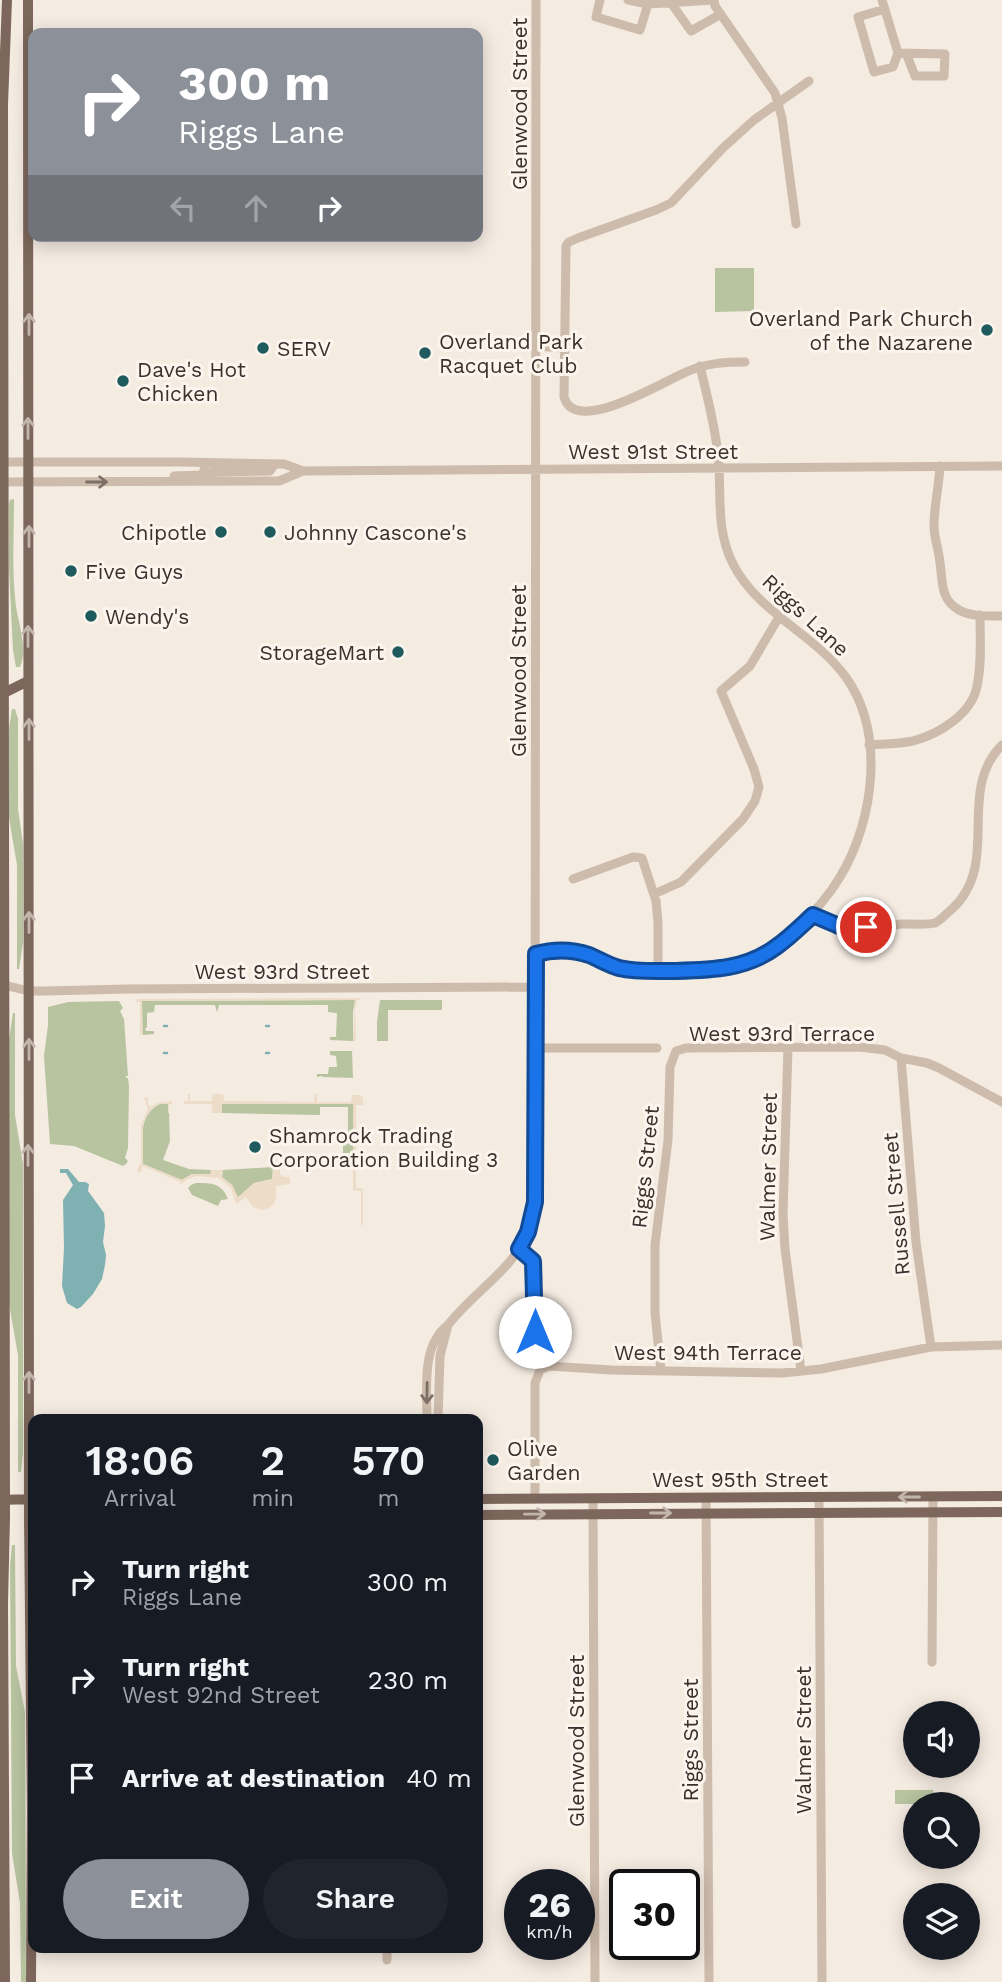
<!DOCTYPE html>
<html lang="en">
<head>
<meta charset="utf-8">
<style>
  body { margin:0; font-family:"Work Sans",sans-serif; background:#20242c; color:#f1f3f6; height:100vh; display:flex; flex-direction:column; font-size:26px; white-space:nowrap }
  * { box-sizing:border-box; margin:0 }
  p { font-size:23px; color:#9ea1a6 }
  .icon { flex:none; width:38px; height:38px; fill:none; stroke:currentColor; stroke-width:2; stroke-linecap:round; stroke-linejoin:round }
  .map { position:relative; flex:1; overflow:hidden }
  .drawer { position:absolute; left:28px; top:1414px; width:455px; height:539px; display:flex; flex-direction:column; background:#171b24; border-radius:14px; box-shadow:0 4px 18px #0003 }
  .drawer>* { flex:none }
  .banner { position:absolute; left:28px; top:28px; width:455px; height:214px; border-radius:14px; box-shadow:0 4px 18px #0003; background:#8c9099; color:#fff; overflow:hidden }
  .buttons { position:absolute; left:903px; top:1701px; display:grid; gap:14px }
  .buttons a { display:grid; place-items:center; width:77px; height:77px; border-radius:50%; background:#171b24; box-shadow:0 4px 18px #0003; font-size:35px }
  .speed { position:absolute; left:504px; top:1869px; display:flex; gap:14px; font-size:35px; font-weight:700; text-align:center }
  .speed>* { display:grid; place-content:center; width:91px; height:91px; border-radius:50%; background:#171b24; box-shadow:0 4px 18px #0003; line-height:1 }
  .speed small { font-size:18px; font-weight:400 }
  .speed .limit { border:4px solid #111; border-radius:10px; background:#fff; color:#111 }
  .pin { position:absolute; display:grid; place-items:center; width:60px; height:60px; color:#fff; margin:-30px; border:4px solid #fff; border-radius:50%; box-shadow:0 2px 7px #0007 }
  .me { position:absolute; width:77px; margin:-38px; rotate:0deg; stroke-linejoin:round; filter:drop-shadow(0 0 5px #0008) }
  .turn { display:flex; align-items:center; gap:24px; height:147px; padding:0 35px; font-size:32px }
  .turn .icon { width:91px; height:91px; stroke-width:2.5 }
  .turn b { display:block; font-size:49px; line-height:60px }
  .lanes { display:flex; align-items:center; height:66px; padding:0 35px; background:#0003; justify-content:center; gap:35px; direction:ltr }
  .lanes .off { opacity:.35 }
  .eta { display:flex; justify-content:space-evenly; align-items:center; height:119px; text-align:center }
  .eta b { font-size:42px; font-weight:600; line-height:49px }
  .action { display:flex; gap:14px; margin-top:auto; padding:14px 35px }
  .action a { flex:1; height:80px; border-radius:42px; background:#8c9099; color:#fff; font-size:28px; font-weight:600; line-height:80px; text-align:center }
  .action a+a { background:#20242c; color:#f1f3f6 }
  ul { padding:0; list-style:none }
  li { display:flex; align-items:center; gap:21px; height:98px; padding:0 35px }
  li div { flex:1 }
  li b { display:block; font-size:26px }
  li em { font-style:normal }
  .map>svg:first-child { display:block }
  .green { fill:#b8c4a0 }
  .plaza { fill:#ecdcc8 }
  .water { fill:#7fb0b2 }
  .lines { fill:none; stroke-linecap:round; stroke-linejoin:round }
  .stream { stroke:#7fb0b2; stroke-width:2.5 }
  .minor { stroke:#cdbbac; stroke-width:9 }
  .major { stroke:#7d675c; stroke-width:10 }
  .oneway { stroke:#c2b5ac }
  .oneway2 { stroke:#7d6f65 }
  .route-casing { stroke:#114b97; stroke-width:18 }
  .route { stroke:#1a73e8; stroke-width:12 }
  .poi-dot { fill:#1f5a5e; stroke:#fbf5ee; stroke-width:2.5 }
  .labels { text-anchor:middle; dominant-baseline:central; stroke-width:6; stroke-linejoin:round; paint-order:stroke }
  .street-label { font-size:21px; fill:#3b302b; stroke:#fbf5ee }
  .poi-label { font-size:21px; fill:#3b302b; stroke:#fbf5ee; text-anchor:start }
</style>
</head>
<body>
<div class="map">
<svg width="1002" height="1982" viewBox="0 0 1002 1982">
  <rect width="100%" height="100%" fill="#f4ebe1"/>
  <path class="green" d="M715 268H754V311L715 312Z
    M14 499C14 532 12 565 15 597 16 619 29 646 20 667H16L13 650 9 569V504L10 500Z
    M12 709H15L18 719V809L23 844V943L19 969H17V865L9 818V728Z
    M355 1000 353 1012V1041L330 1040V1037H336L337 1013 328 1012V1005H219L217 1012 215 1005H155L154 1012 147 1013V1028H145L146 1031H154V1034L143 1035 142 1032V1001Z
    M380 1000H442V1010H388V1041H377V1022Z
    M119 1001 123 1008 120 1011 124 1019 128 1076H126V1078H128L129 1086 128 1148 125 1158 128 1161 126 1164 123 1166 74 1146 50 1144 44 1056 48 1025V1007L68 1002Z
    M13 1013H15V1115L23 1164V1453L21 1472H18V1355L9 1304V1039Z
    M330 1051H352L353 1078 323 1077 322 1076 317 1077V1074H328L329 1067H337L336 1056 330 1055Z
    M160 1104H168V1113H169L170 1141 163 1160 189 1169 211 1170V1174H192L182 1180 143 1164C144 1141 136 1116 160 1104Z
    M222 1104H353V1153H343V1136H348V1107H320V1115L222 1113Z
    M273 1167 272 1179 254 1183 238 1198 232 1185 222 1177 223 1170Z
    M196 1183C211 1183 222 1183 228 1199L221 1200 218 1206 192 1195 188 1188 191 1185Z
    M12 1545H15V1547L16 1666 25 1712 26 1982H21L20 1903 12 1853 10 1564Z
    M895 1790H933L934 1804H895Z"/>
  <path class="plaza" d="M360 998 361 1000H357L355 1010 356 1041H353L355 1000 142 1001 143 1035H140V1002H135L138 999Z
    M188 1094H190V1101H212L213 1094H223L224 1101 314 1102V1094H317V1102H351L352 1095H360L363 1098V1105H356V1188L363 1189V1225H361V1191L353 1190V1104H222V1113H212V1104H184V1101H188Z
    M148 1097V1104L150 1107 160 1102 172 1101V1104H169V1113H168V1104H160L151 1109 145 1118 143 1126V1164L181 1180 192 1174H210L211 1170H223L222 1177 232 1185 238 1197 254 1183 271 1180 273 1177V1167H280V1174L283 1177H290V1184L276 1186V1197L274 1204 268 1208 262 1210 253 1207 246 1197 236 1204 231 1188 219 1178 196 1176 188 1179 181 1184 180 1182 143 1166 140 1173 139 1172 137 1171 141 1162V1125L148 1109 144 1098Z"/>
  <path class="water" d="M60 1169H68L79 1182H85L89 1184 88 1191 104 1213 105 1226 103 1242 106 1255 105 1265 102 1279 93 1294 81 1307 77 1309 67 1303 62 1286 64 1248 63 1200 73 1185 66 1173H60Z"/>
  <g class="lines">
    <path class="stream" d="M164 1026H167
      M266 1026H269
      M164 1053H167
      M266 1053H269"/>
    <path class="minor" d="M600 0 596 17 640 30 648 4
      M628 0 648 4 714 0 715 6 775 93 782 118 796 224
      M882 0 898 53
      M671 3 691 31 721 14
      M885 9 858 17 874 72 893 67 898 53
      M898 53 945 54 944 76H915L906 53
      M536 346 564 348
      M745 362C726 362 709 363 691 370 668 378 576 438 564 397L566 246 569 242 578 238 656 210 671 203 723 148 754 120 809 81
      M0 462H181L284 464 303 471 1002 466
      M940 466C939 486 934 506 934 526 934 538 939 550 940 563 943 582 940 599 959 610 971 617 989 616 1002 616
      M174 476 203 475 205 465
      M207 481 208 476 212 472 270 471 275 464
      M0 482 279 481 303 471
      M869 745C883 744 899 744 913 741 939 734 972 714 977 686 982 664 980 638 980 615
      M573 879 633 857 642 858 656 901 658 923V971
      M654 894 681 882 743 819 755 801 759 787 754 769 721 691 750 666 779 617
      M813 915C821 918 829 923 838 925 857 931 882 926 902 924 911 924 928 925 935 923 940 921 947 913 952 909 1002 863 955 792 1002 745
      M535 954C580 943 588 962 627 970 641 972 656 971 669 971 692 970 716 972 738 966 759 960 776 948 792 933 811 916 827 899 840 877 874 821 886 732 845 676 813 633 758 613 733 564 715 529 722 492 718 455 715 425 707 396 700 366
      M0 984 29 991H46L127 989 535 987
      M788 1047 783 1214 785 1249 801 1371
      M535 1048H657
      M901 1058 916 1242 931 1347
      M519 1249 533 1261 535 1333
      M661 1371 655 1313V1245L668 1140 670 1067 676 1051 686 1048 859 1047 885 1050 901 1058 927 1063 939 1068 1002 1102
      M427 1419C427 1390 421 1345 448 1325 473 1292 515 1269 529 1229 532 1220 533 1211 535 1202L536 0
      M438 1419 440 1356 448 1325
      M819 1497 822 1982
      M706 1498 709 1982
      M535 1499V1383L540 1370 549 1366 611 1370 783 1373 821 1369 931 1347 1002 1345
      M593 1499 595 1982
      M932 1662 933 1497
      M387 1948V1960"/>
    <path class="major" d="M28 0 29 1517 32 1810 31 1982
      M4 693 28 681
      M478 1499 1002 1496
      M0 1500 33 1499
      M478 1515 1002 1512
      M5 1982 3 1604 5 1517 3 104 7 0"/>
  </g>
  <defs><path id="oneway-shaft" d="M-6 0H5M1.5-3L5.5 0L1.5 3" fill="none" stroke-width="1.6" stroke-linecap="round" stroke-linejoin="round" transform="scale(1.75)"/></defs>
  <g class="oneway">
    <use href="#oneway-shaft" transform="translate(29 324) rotate(-90)"/>
    <use href="#oneway-shaft" transform="translate(28 428) rotate(-90)"/>
    <use href="#oneway-shaft" transform="translate(29 536) rotate(-90)"/>
    <use href="#oneway-shaft" transform="translate(28 636) rotate(-90)"/>
    <use href="#oneway-shaft" transform="translate(29 729) rotate(-90)"/>
    <use href="#oneway-shaft" transform="translate(29 922) rotate(-90)"/>
    <use href="#oneway-shaft" transform="translate(29 1049) rotate(-90)"/>
    <use href="#oneway-shaft" transform="translate(28 1155) rotate(-90)"/>
    <use href="#oneway-shaft" transform="translate(29 1382) rotate(-90)"/>
    <use href="#oneway-shaft" transform="translate(909 1497) rotate(180)"/>
    <use href="#oneway-shaft" transform="translate(661 1513)"/>
    <use href="#oneway-shaft" transform="translate(535 1514) rotate(-1)"/>
  </g>
  <g class="oneway2">
    <use href="#oneway-shaft" transform="translate(97 482)"/>
    <use href="#oneway-shaft" transform="translate(427 1393) rotate(91)"/>
  </g>
  <g class="lines">
    <defs>
      <path id="route" d="M535 1332 533 1261 519 1249 528 1232 535 1202 536 954C554 949 571 949 589 955 599 959 608 965 619 968 636 972 654 971 672 971 710 970 745 970 776 947 789 938 801 926 813 915L839 926 866 927"/>
    </defs>
    <use href="#route" class="route-casing"/>
    <use href="#route" class="route"/>
  </g>
  <g class="poi-dot">
    <circle cx="987" cy="330" r="7"/>
    <circle cx="263" cy="348" r="7"/>
    <circle cx="425" cy="353" r="7"/>
    <circle cx="123" cy="381" r="7"/>
    <circle cx="221" cy="532" r="7"/>
    <circle cx="270" cy="532" r="7"/>
    <circle cx="71" cy="571" r="7"/>
    <circle cx="91" cy="616" r="7"/>
    <circle cx="398" cy="652" r="7"/>
    <circle cx="255" cy="1147" r="7"/>
    <circle cx="493" cy="1460" r="7"/>
  </g>
  <g class="labels">
    <g class="street-label">
      <text transform="translate(519 104) rotate(-90)">Glenwood Street</text>
      <text x="653" y="451">West 91st Street</text>
      <text transform="translate(806 615) rotate(43)">Riggs Lane</text>
      <text transform="translate(518 671) rotate(-90)">Glenwood Street</text>
      <text x="282" y="971">West 93rd Street</text>
      <text x="782" y="1033">West 93rd Terrace</text>
      <text transform="translate(645 1167) rotate(-84)">Riggs Street</text>
      <text transform="translate(768 1167) rotate(-89)">Walmer Street</text>
      <text transform="translate(896 1204) rotate(-95)">Russell Street</text>
      <text x="708" y="1352">West 94th Terrace</text>
      <text x="740" y="1479">West 95th Street</text>
      <text transform="translate(690 1740) rotate(-90)">Riggs Street</text>
      <text transform="translate(803 1740) rotate(-90)">Walmer Street</text>
      <text transform="translate(576 1741) rotate(-90)">Glenwood Street</text>
    </g>
    <g class="poi-label">
      <text x="973" y="318" text-anchor="end">Overland Park Church<tspan x="973" dy="24">of the Nazarene</tspan></text>
      <text x="439" y="341">Overland Park<tspan x="439" dy="24">Racquet Club</tspan></text>
      <text x="277" y="348">SERV</text>
      <text x="137" y="369">Dave's Hot<tspan x="137" dy="24">Chicken</tspan></text>
      <text x="207" y="532" text-anchor="end">Chipotle</text>
      <text x="284" y="532">Johnny Cascone's</text>
      <text x="85" y="571">Five Guys</text>
      <text x="105" y="616">Wendy's</text>
      <text x="384" y="652" text-anchor="end">StorageMart</text>
      <text x="269" y="1135">Shamrock Trading<tspan x="269" dy="24">Corporation Building 3</tspan></text>
      <text x="507" y="1448">Olive<tspan x="507" dy="24">Garden</tspan></text>
    </g>
  </g>
</svg>
<div class="buttons">
<a><svg class="icon" aria-label="sound" viewBox="0 0 24 24"><path d="M4 9h4l5-4v14l-5-4H4zM17 9q2 3 0 6"/></svg></a>
<a><svg class="icon" aria-label="search" viewBox="0 0 24 24"><circle cx="10" cy="10" r="6"/><path d="M15 15l6 6"/></svg></a>
<a><svg class="icon" aria-label="layers" viewBox="0 0 24 24"><path d="M12 4l9 5-9 5-9-5zM3 14l9 5 9-5"/></svg></a>
</div>
<div class="speed"><div>26<small>km/h</small></div><div class="limit">30</div></div>
<div class="pin" style="left:866px;top:927px;background:#d93025"><svg class="icon" aria-label="arrive" viewBox="0 0 24 24"><path d="M6 21V4h12l-3 4 3 4H6"/></svg></div>
<svg class="me" style="left:535px;top:1332px" viewBox="-20 -20 40 40"><circle r="19" fill="#fff"/><path d="M0-13L10 11 0 6-10 11z" fill="#1a73e8"/></svg>
<div class="banner">
<div class="turn"><svg class="icon" aria-label="right" viewBox="0 0 24 24"><path d="M7 20v-9h11M14 6l5 5-5 5"/></svg><div><b>300 m</b>Riggs Lane</div></div>
<div class="lanes"><svg class="icon off" aria-label="left" viewBox="0 0 24 24"><path d="M17 20v-9H6M10 6l-5 5 5 5"/></svg><svg class="icon off" aria-label="ahead" viewBox="0 0 24 24"><path d="M12 20V5M6 11l6-6 6 6"/></svg><svg class="icon" aria-label="right" viewBox="0 0 24 24"><path d="M7 20v-9h11M14 6l5 5-5 5"/></svg></div>
</div>
<section class="drawer">
<div class="eta">
<div><b>18:06</b><p>Arrival</p></div>
<div><b>2</b><p>min</p></div>
<div><b>570</b><p>m</p></div>
</div>
<ul>
<li><svg class="icon" aria-label="right" viewBox="0 0 24 24"><path d="M7 20v-9h11M14 6l5 5-5 5"/></svg><div><b>Turn right</b><p>Riggs Lane</p></div><em>300 m</em></li>
<li><svg class="icon" aria-label="right" viewBox="0 0 24 24"><path d="M7 20v-9h11M14 6l5 5-5 5"/></svg><div><b>Turn right</b><p>West 92nd Street</p></div><em>230 m</em></li>
<li><svg class="icon" aria-label="arrive" viewBox="0 0 24 24"><path d="M6 21V4h12l-3 4 3 4H6"/></svg><div><b>Arrive at destination</b></div><em>40 m</em></li>
</ul>
<div class="action"><a>Exit</a><a>Share</a></div>
</section>
</div>
</body>
</html>
